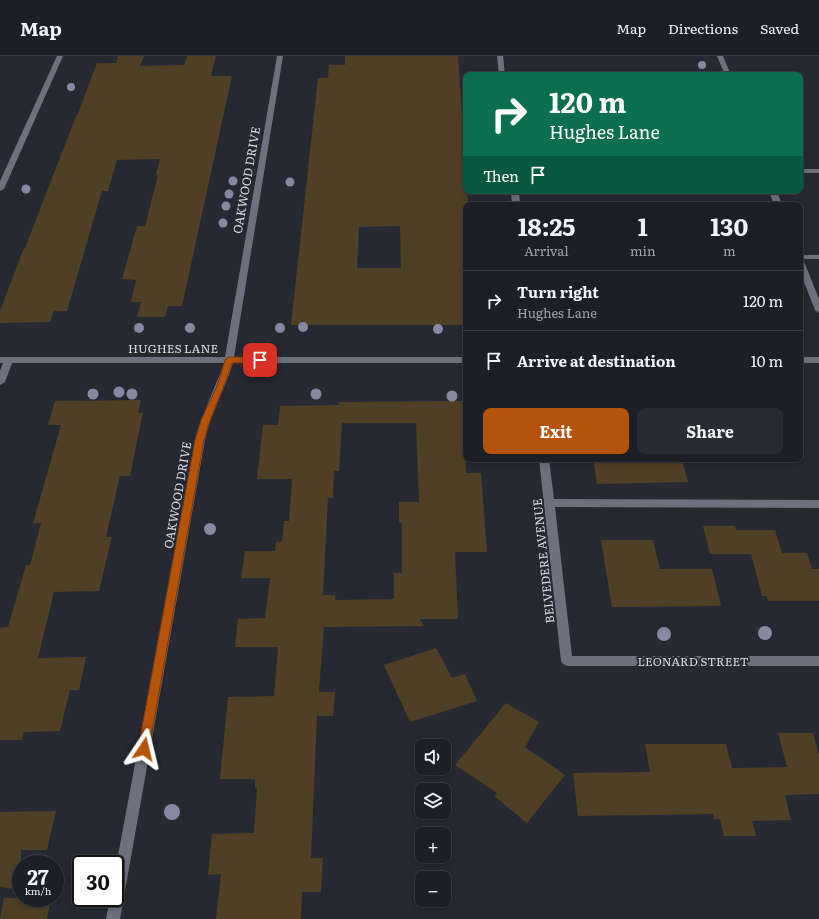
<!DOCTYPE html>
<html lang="en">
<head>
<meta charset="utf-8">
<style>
  body { margin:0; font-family:Literata,serif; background:#2a2c32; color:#f1f3f6; height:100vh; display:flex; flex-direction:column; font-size:15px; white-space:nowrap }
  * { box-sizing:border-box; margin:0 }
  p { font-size:13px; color:#a0a2a7 }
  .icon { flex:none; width:22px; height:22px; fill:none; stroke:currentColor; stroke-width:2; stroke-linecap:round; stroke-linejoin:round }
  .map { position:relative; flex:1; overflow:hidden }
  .sheet { position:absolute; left:463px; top:146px; width:340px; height:260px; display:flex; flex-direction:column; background:#1d1f26; border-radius:8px; box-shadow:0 2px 6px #0003,0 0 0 1px #3b3d43 }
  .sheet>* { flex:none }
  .guide { position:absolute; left:463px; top:16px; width:340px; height:122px; border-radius:8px; box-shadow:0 2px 6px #0003,0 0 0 1px #3b3d43; background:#0b6e4f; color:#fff; overflow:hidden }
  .fabs { position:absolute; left:415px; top:683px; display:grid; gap:8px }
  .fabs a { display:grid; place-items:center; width:36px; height:36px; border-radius:8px; background:#1d1f26; box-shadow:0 2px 6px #0003,0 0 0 1px #3b3d43; font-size:20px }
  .speed { position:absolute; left:12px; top:799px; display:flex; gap:8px; font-size:20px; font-weight:700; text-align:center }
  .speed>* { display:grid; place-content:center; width:52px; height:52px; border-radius:50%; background:#1d1f26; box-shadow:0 2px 6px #0003,0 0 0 1px #3b3d43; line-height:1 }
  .speed small { font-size:10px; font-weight:400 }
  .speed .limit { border:2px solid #111; border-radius:6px; background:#fff; color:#111 }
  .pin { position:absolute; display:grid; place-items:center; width:34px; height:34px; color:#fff; margin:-17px; border-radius:8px; box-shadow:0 2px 6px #0006 }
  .me { position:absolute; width:44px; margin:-22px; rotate:10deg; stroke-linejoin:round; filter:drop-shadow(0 0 3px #0008) }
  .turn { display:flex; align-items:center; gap:14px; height:84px; padding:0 20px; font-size:18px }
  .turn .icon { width:52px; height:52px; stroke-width:2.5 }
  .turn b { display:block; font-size:28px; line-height:34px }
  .then { display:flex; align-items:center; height:38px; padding:0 20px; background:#0003; gap:8px; font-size:15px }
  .eta { display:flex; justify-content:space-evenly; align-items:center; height:68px; text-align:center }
  .eta b { font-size:24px; font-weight:700; line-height:28px }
  .primary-button { display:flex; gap:8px; margin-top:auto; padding:8px 20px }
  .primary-button a { flex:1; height:46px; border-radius:8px; background:#b45309; color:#fff; font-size:16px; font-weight:700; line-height:46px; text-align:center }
  .primary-button a+a { background:#2a2c32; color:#f1f3f6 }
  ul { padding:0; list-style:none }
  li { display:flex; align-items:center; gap:12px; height:60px; padding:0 20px; border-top:1px solid #3b3d43 }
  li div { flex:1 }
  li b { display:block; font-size:15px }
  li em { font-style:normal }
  header { display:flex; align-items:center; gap:24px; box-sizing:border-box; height:56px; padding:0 20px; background:#1d1f26; border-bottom:1px solid #3b3d43 }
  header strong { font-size:19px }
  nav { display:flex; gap:22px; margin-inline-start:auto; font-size:14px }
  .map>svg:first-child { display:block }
  .building { fill:#4f3f24; fill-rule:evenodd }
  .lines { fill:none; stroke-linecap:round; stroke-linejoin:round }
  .minor { fill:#6d707d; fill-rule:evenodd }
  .tree { fill:#868aa1 }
  .route { fill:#b45309; stroke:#753606 }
  .labels { text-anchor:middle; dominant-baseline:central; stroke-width:4; stroke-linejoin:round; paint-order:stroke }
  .street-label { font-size:12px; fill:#dbdce2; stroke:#272932 }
</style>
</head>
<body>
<header>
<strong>Map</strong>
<nav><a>Map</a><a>Directions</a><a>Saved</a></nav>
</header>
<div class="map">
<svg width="819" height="863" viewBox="0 0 819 863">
  <rect width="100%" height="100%" fill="#272932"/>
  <path class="building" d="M118 0H144L140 10 184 9 187 0H216L211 20H232L182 250H168L165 261H137L141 246H131L136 224 122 223 137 170H145L158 119H156L160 103 117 104 108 135H102L67 255H54L50 266 0 267V255L24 192H25L76 60H77L97 7H116Z
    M345 0H458L468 149H466V269H291L318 22H328L329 9H345ZM400 170 401 212H357L359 171Z
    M141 344 138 357H143L130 420H120L106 481H112L99 535 54 536 38 602 86 601 79 634H70L60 675 24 676 22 684H0V572L8 571 26 509H30L41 467H33L61 369H48L55 345Z
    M466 345V417H481L487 496H455L458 563H420L424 570 324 571 319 636H335L333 660H317L311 802H323L321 836H302L301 863H216L221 818 208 819 212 778 254 777 257 732H255V723H220L228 641 274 640 278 591H235L238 563 265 562 270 522H241L245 495H275L276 486 282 485 284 465H289L292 423H257L263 369H278L280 350 339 349V346ZM342 367H416L419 446H399V467H402V517H394V543L335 544V539H323L328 442H333L334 415H339Z
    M593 403 682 404 688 426 597 428Z
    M703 470H735L736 474H775L782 497H807L812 513H819V545H768L767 540H762L751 498H710Z
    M601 484H653L660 513H712L721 550 612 551Z
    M436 592 452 622 465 618 477 645 410 666 384 609Z
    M506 647 539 666 525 691 565 719 527 767 494 740 497 737 455 709Z
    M778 677H813L819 699V738L785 739 791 764 752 765 756 780H724L720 763H714L713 758 578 760 573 717 650 716 645 688H726L732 712 787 711Z
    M56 755 47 794H21V834L0 831V756Z
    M4 842H51L47 863H0Z"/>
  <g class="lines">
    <path class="minor" d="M57 0H63L4 133 0 135V125Z
      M277 0H283L234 301H466V307H233C225 333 211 357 205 384L120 863H106L110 842H115V816L195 384C202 357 215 333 224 307H12L5 326 0 329V315L3 307H0V301H225Z
      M497 0H503L505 19H499Z
      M717 0H723L731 19H725Z
      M800 113H819V117H800Z
      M511 135H519L520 149H512Z
      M769 135H777L782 149H774Z
      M800 199H819V203H803L819 243V257L815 254 800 216Z
      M800 301H819V307H800Z
      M539 403H549L554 443 819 444V452L555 451 572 600H819V610H567L563 608 561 605Z"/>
  </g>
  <g class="tree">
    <circle cx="702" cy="9" r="4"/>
    <circle cx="71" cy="31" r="4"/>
    <circle cx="233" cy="125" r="4.5"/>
    <circle cx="290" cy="126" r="4.5"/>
    <circle cx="26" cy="133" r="4.5"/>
    <circle cx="229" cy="138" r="4.5"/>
    <circle cx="226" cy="150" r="4.5"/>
    <circle cx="223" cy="167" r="4.5"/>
    <circle cx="303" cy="271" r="5"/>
    <circle cx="139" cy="272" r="5"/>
    <circle cx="190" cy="272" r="5"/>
    <circle cx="280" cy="272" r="5"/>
    <circle cx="438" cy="273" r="5"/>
    <circle cx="119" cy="336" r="5.5"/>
    <circle cx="93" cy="338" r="5.5"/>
    <circle cx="132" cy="338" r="5.5"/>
    <circle cx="316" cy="338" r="5.5"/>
    <circle cx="452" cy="340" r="5.5"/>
    <circle cx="210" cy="473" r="6"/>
    <circle cx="765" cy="577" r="7"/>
    <circle cx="664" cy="578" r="7"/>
    <circle cx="172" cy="756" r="8"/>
  </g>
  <path class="route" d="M229 301H260L264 304 260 307H232C224 333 211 357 204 384L149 693 148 696 144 698 140 696 138 693 195 384 201 364 217 330 225 304Z"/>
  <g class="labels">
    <g class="street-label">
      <text transform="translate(246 124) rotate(-80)">OAKWOOD DRIVE</text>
      <text x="173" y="292">HUGHES LANE</text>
      <text transform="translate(177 439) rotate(-80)">OAKWOOD DRIVE</text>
      <text transform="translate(543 505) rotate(-96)">BELVEDERE AVENUE</text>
      <text x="693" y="605">LEONARD STREET</text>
    </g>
  </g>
</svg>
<div class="fabs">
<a><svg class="icon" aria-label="sound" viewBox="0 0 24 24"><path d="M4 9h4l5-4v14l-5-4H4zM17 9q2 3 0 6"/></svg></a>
<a><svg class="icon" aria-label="layers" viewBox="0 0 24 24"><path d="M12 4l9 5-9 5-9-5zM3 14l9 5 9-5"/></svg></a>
<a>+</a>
<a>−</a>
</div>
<div class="speed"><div>27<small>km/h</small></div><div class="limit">30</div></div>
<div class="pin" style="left:260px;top:304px;background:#d93025"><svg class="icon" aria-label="arrive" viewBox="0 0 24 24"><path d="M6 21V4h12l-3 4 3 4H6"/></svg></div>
<svg class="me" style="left:144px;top:693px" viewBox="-20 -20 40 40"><path d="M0-17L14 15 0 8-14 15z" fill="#b45309" stroke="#fff" stroke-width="4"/></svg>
<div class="guide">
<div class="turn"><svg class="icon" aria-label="right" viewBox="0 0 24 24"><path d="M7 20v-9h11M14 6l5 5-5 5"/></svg><div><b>120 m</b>Hughes Lane</div></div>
<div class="then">Then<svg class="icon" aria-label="arrive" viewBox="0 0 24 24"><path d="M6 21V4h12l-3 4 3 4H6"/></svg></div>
</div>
<section class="sheet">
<div class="eta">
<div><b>18:25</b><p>Arrival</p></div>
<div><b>1</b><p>min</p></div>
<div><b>130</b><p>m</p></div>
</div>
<ul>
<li><svg class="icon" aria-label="right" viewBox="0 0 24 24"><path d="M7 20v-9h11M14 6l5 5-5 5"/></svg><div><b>Turn right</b><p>Hughes Lane</p></div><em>120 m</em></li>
<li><svg class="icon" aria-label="arrive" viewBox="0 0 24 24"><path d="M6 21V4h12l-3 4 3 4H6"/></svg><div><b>Arrive at destination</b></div><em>10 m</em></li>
</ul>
<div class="primary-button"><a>Exit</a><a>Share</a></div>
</section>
</div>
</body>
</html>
